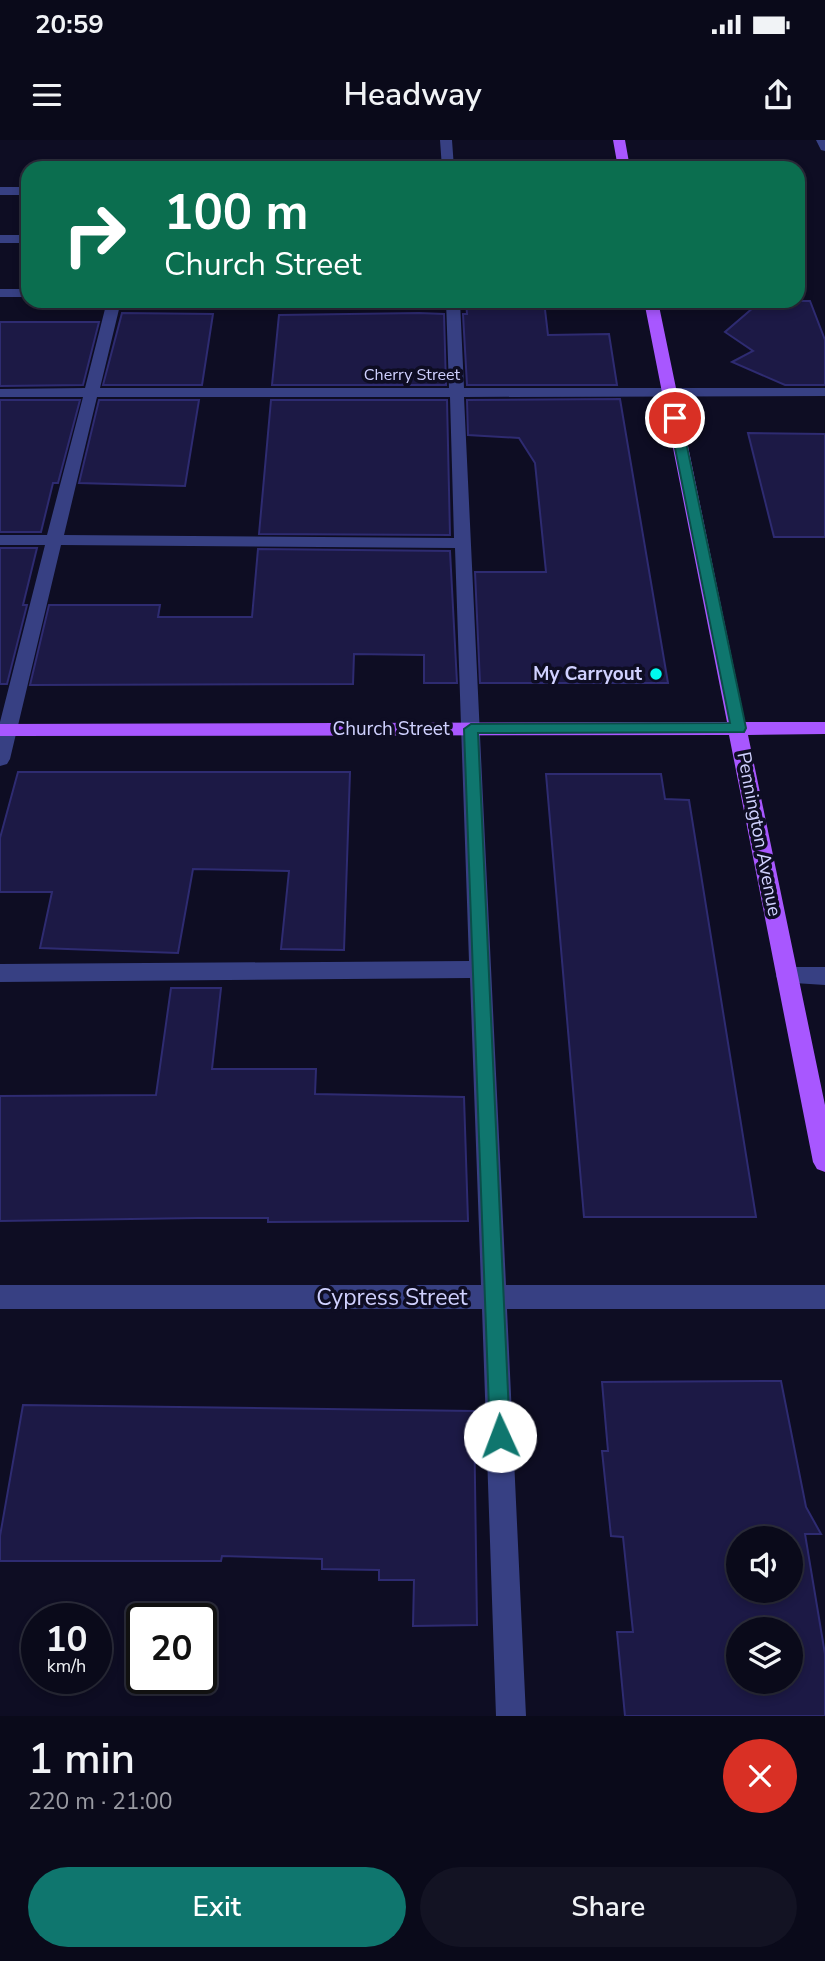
<!DOCTYPE html>
<html lang="en">
<head>
<meta charset="utf-8">
<style>
  body { margin:0; font-family:"Nunito Sans",sans-serif; background:#131323; color:#f1f3f6; height:100vh; display:flex; flex-direction:column; font-size:26px; white-space:nowrap }
  * { box-sizing:border-box; margin:0 }
  p { font-size:23px; color:#999aa2 }
  .icon { flex:none; width:38px; height:38px; fill:none; stroke:currentColor; stroke-width:2; stroke-linecap:round; stroke-linejoin:round }
  .map { position:relative; height:1576px; overflow:hidden }
  .side { display:flex; flex-direction:column; background:#0a0a1a; flex:1 }
  .side>* { flex:none }
  .hud { position:absolute; left:21px; top:21px; width:784px; height:147px; border-radius:21px; box-shadow:0 4px 10px #0003,0 0 0 2px #2a2b39; background:#0b6e4f; color:#fff; overflow:hidden }
  .fabs { position:absolute; left:726px; top:1386px; display:grid; gap:14px }
  .fabs a { display:grid; place-items:center; width:77px; height:77px; border-radius:50%; background:#0a0a1a; box-shadow:0 4px 10px #0003,0 0 0 2px #2a2b39; font-size:35px }
  .speed { position:absolute; left:21px; top:1463px; display:flex; gap:14px; font-size:35px; font-weight:700; text-align:center }
  .speed>* { display:grid; place-content:center; width:91px; height:91px; border-radius:50%; background:#0a0a1a; box-shadow:0 4px 10px #0003,0 0 0 2px #2a2b39; line-height:1 }
  .speed small { font-size:18px; font-weight:400 }
  .speed .limit { border:4px solid #111; border-radius:10px; background:#fff; color:#111 }
  .pin { position:absolute; display:grid; place-items:center; width:60px; height:60px; color:#fff; margin:-30px; border:4px solid #fff; border-radius:50%; box-shadow:0 2px 7px #0007 }
  .me { position:absolute; width:77px; margin:-38px; rotate:358deg; stroke-linejoin:round; filter:drop-shadow(0 0 5px #0008) }
  .turn { display:flex; align-items:center; gap:24px; height:147px; padding:0 28px; font-size:32px }
  .turn .icon { width:91px; height:91px; stroke-width:2.5 }
  .turn b { display:block; font-size:49px; line-height:60px }
  .round { display:grid; place-items:center; flex:none; width:74px; height:74px; border-radius:37px; background:#131323 }
  .head { display:flex; align-items:center; justify-content:space-between; height:119px; padding:0 28px }
  h1 { font-size:42px; font-weight:600; line-height:52px }
  .primary-button { display:flex; gap:14px; margin-top:auto; padding:14px 28px }
  .primary-button a { flex:1; height:80px; border-radius:42px; background:#0f766e; color:#fff; font-size:28px; font-weight:600; line-height:80px; text-align:center }
  .primary-button a+a { background:#131323; color:#f1f3f6 }
  .status { display:flex; justify-content:space-between; align-items:center; height:49px; padding:0 35px; background:#0a0a1a; direction:ltr }
  .status svg { height:19px; fill:currentColor }
  header { display:flex; justify-content:space-between; align-items:center; height:91px; padding:0 28px; background:#0a0a1a; font-size:32px; font-weight:600 }
  .map>svg:first-child { display:block }
  .building { fill:#1c1945; stroke:#2e2b71; stroke-width:2; fill-rule:evenodd }
  .lines { fill:none; stroke-linecap:round; stroke-linejoin:round }
  .minor { fill:#374083; fill-rule:evenodd }
  .major { fill:#a857ff; fill-rule:evenodd }
  .route { fill:#0f766e; stroke:#0a4d48; stroke-width:2 }
  .poi-dot { fill:#00fbef; stroke:#0e0d23; stroke-width:2.5 }
  .labels { text-anchor:middle; dominant-baseline:central; stroke-width:7; stroke-linejoin:round; paint-order:stroke }
  .far-street-label { font-size:16px; fill:#d0d1ff; stroke:#0e0d23 }
  .poi-label { font-size:19px; font-weight:bold; fill:#d0d1ff; stroke:#0e0d23; text-anchor:end }
  .street-label { font-size:19px; fill:#d0d1ff; stroke:#0e0d23 }
  .near-street-label { font-size:23px; fill:#d0d1ff; stroke:#0e0d23 }
</style>
</head>
<body>
<div class="status"><b>20:59</b><svg viewBox="0 0 49 12"><path d="M0 12V9h3v3zM5 12V6h3v6zM10 12V3h3v9zM15 12V0h3v12zM26 1h20v11H26zM47 4h2v5h-2z"/></svg></div>
<header><svg class="icon" aria-label="menu" viewBox="0 0 24 24"><path d="M4 6h16M4 12h16M4 18h16"/></svg>Headway<svg class="icon" aria-label="share" viewBox="0 0 24 24"><path d="M12 15V3M7 8l5-5 5 5M5 13v7h14v-7"/></svg></header>
<div class="map">
<svg width="825" height="1576" viewBox="0 0 825 1576">
  <rect width="100%" height="100%" fill="#0e0d23"/>
  <path class="building" d="M466 161H544L548 195 609 194 617 245H467L463 174H467Z
    M761 161H810L825 200V245H785L732 222 753 211 725 192Z
    M122 173 213 174 202 245H103Z
    M419 173 444 174 446 245H272L279 175Z
    M0 182H99L83 245 0 246Z
    M620 259 668 543H480L475 432H546L535 323 519 298 468 295 467 260Z
    M0 260H80L58 343H53L41 392H0Z
    M99 260H199L185 346 79 343Z
    M271 260H447L450 395 259 394Z
    M748 293 825 294V397H774Z
    M0 408H37L23 465H27L7 544H0Z
    M258 409 450 411 457 543H424V515L354 514 353 544 30 545 49 465H160L158 477H252Z
    M18 632H350L344 810 281 809 289 731 193 729 178 813 40 808 52 752H0V698Z
    M546 634H661L665 659 689 660 756 1077H584Z
    M171 848H221L212 929H316L315 954 464 957 468 1081 268 1082V1078H197L0 1081V956L156 955Z
    M781 1241 806 1367 821 1394H805L825 1514V1576H625L617 1492H633L623 1397 611 1396 602 1311H608L602 1242ZM738 1398H791V1451H738ZM738 1489H791V1542H738Z
    M23 1265 474 1271 477 1485 413 1486 414 1440H379V1430L322 1429V1419L222 1416 221 1421H0V1396Z"/>
  <g class="lines">
    <path class="minor" d="M440 0H452L454 28H442Z
      M816 0H825V11L821 10Z
      M0 47H28V55H0Z
      M0 95H28V103H0Z
      M0 149H28V157H0Z
      M107 161H121L100 248H449L446 161H460L464 248H825V256L464 257 506 1145H825V1169H507L526 1576H496L482 1169H0V1145H481L470 838 0 842V824L469 821 455 408 61 405 10 619 7 624 0 626V582L45 405H0V395H47L83 257H0V249L85 248ZM97 257H450L454 398 64 395Z
      M787 827H825V845L779 842 776 836 779 830Z"/>
    <path class="major" d="M613 0H625L630 28H618Z
      M644 161H658L745 582H825V594L748 595 825 965V1032L817 1029 813 1022 729 595 0 596V584L727 582Z"/>
  </g>
  <path class="route" d="M671 275 681 278 746 588 744 592 478 593 510 1296 507 1304 500 1307 493 1304 490 1296 464 589 471 584 730 583 669 278Z"/>
  <circle class="poi-dot" cx="656" cy="534" r="7"/>
  <g class="labels">
    <g class="far-street-label">
      <text x="412" y="235">Cherry Street</text>
    </g>
    <g class="poi-label">
      <text x="642" y="534">My Carryout</text>
    </g>
    <g class="street-label">
      <text x="391" y="589">Church Street</text>
      <text transform="translate(759 694) rotate(79)">Pennington Avenue</text>
    </g>
    <g class="near-street-label">
      <text x="392" y="1157">Cypress Street</text>
    </g>
  </g>
</svg>
<div class="fabs">
<a><svg class="icon" aria-label="sound" viewBox="0 0 24 24"><path d="M4 9h4l5-4v14l-5-4H4zM17 9q2 3 0 6"/></svg></a>
<a><svg class="icon" aria-label="layers" viewBox="0 0 24 24"><path d="M12 4l9 5-9 5-9-5zM3 14l9 5 9-5"/></svg></a>
</div>
<div class="speed"><div>10<small>km/h</small></div><div class="limit">20</div></div>
<div class="pin" style="left:675px;top:278px;background:#d93025"><svg class="icon" aria-label="arrive" viewBox="0 0 24 24"><path d="M6 21V4h12l-3 4 3 4H6"/></svg></div>
<svg class="me" style="left:500px;top:1296px" viewBox="-20 -20 40 40"><circle r="19" fill="#fff"/><path d="M0-13L10 11 0 6-10 11z" fill="#0f766e"/></svg>
<div class="hud">
<div class="turn"><svg class="icon" aria-label="right" viewBox="0 0 24 24"><path d="M7 20v-9h11M14 6l5 5-5 5"/></svg><div><b>100 m</b>Church Street</div></div>
</div>
</div>
<section class="side">
<div class="head"><div><h1>1 min</h1><p>220 m · 21:00</p></div><a class="round" style="background:#d93025;color:#fff"><svg class="icon" aria-label="close" viewBox="0 0 24 24"><path d="M6 6l12 12M18 6L6 18"/></svg></a></div>
<div class="primary-button"><a>Exit</a><a>Share</a></div>
</section>
</body>
</html>
